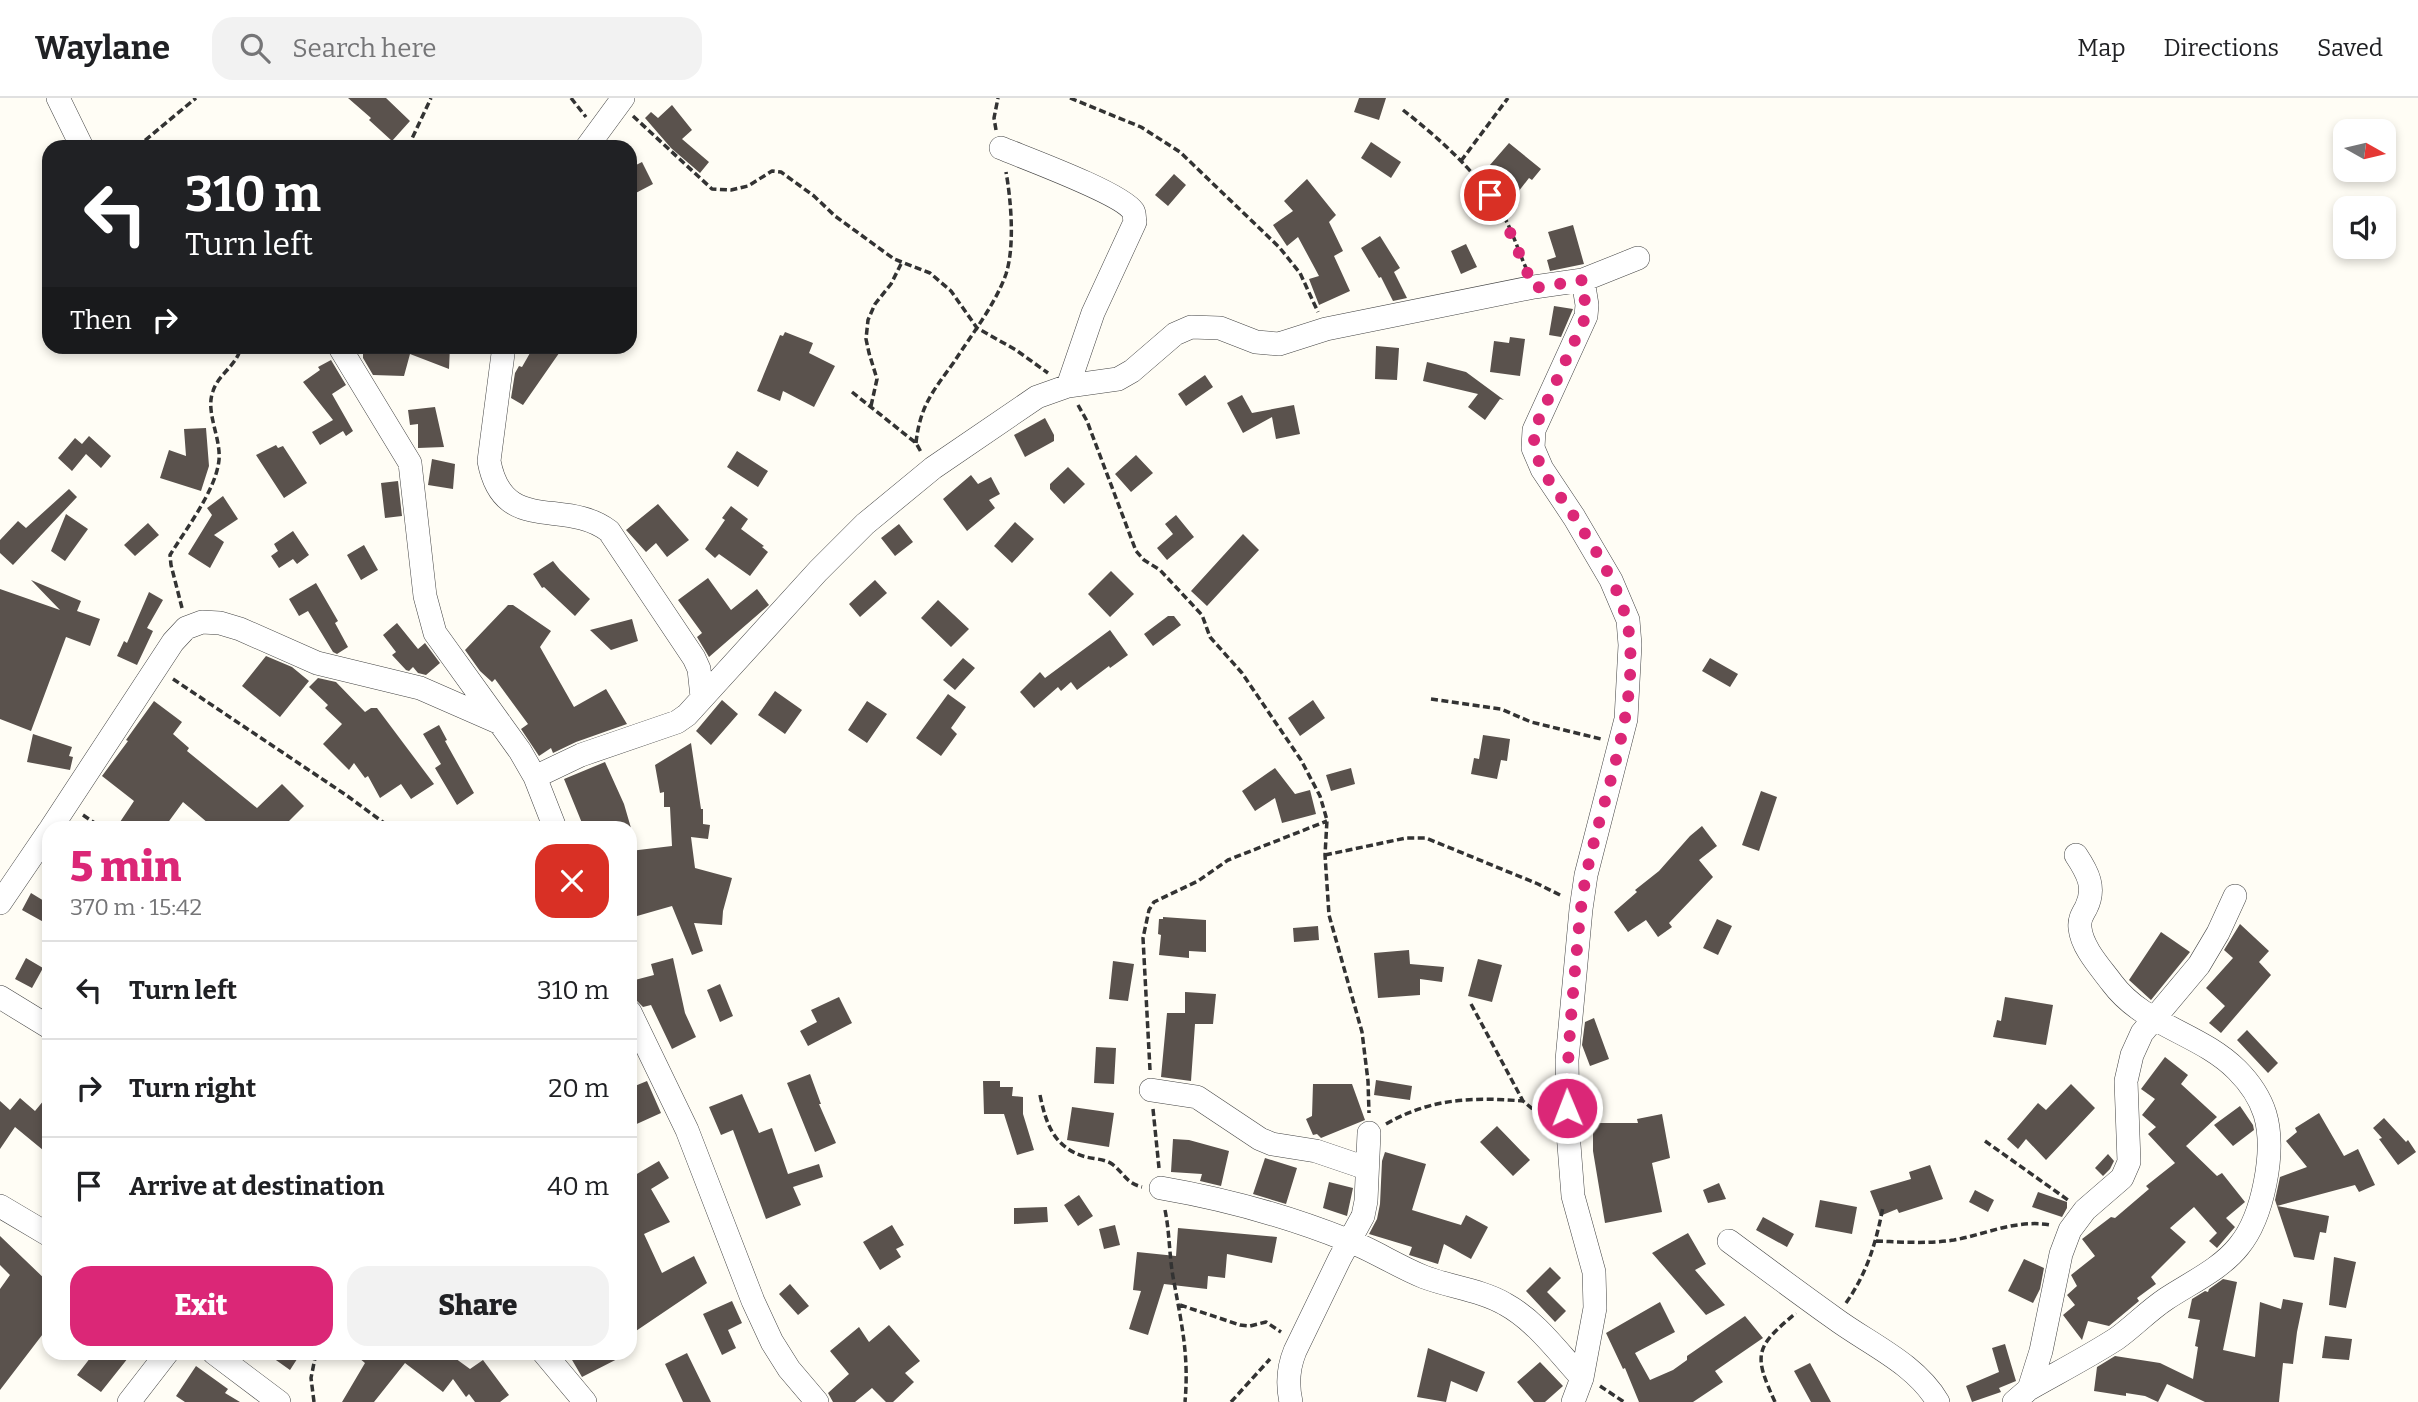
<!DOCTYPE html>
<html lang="en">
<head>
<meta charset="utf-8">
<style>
  body { margin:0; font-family:Bitter,serif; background:#f2f2f2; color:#202124; height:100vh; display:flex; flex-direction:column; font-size:26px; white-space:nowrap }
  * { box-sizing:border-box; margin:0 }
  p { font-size:23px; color:#757577 }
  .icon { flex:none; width:38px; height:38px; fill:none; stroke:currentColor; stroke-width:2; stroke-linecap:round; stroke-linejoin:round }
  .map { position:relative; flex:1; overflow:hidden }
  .sheet { position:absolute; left:42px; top:723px; width:595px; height:539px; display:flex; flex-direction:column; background:#fff; border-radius:21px; box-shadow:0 4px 10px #0003 }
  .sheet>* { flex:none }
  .top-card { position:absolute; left:42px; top:42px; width:595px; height:214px; border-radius:21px; box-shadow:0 4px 10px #0003; background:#202124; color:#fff; overflow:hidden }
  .needle { width:46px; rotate:98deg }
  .tools { position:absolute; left:2333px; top:21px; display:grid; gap:14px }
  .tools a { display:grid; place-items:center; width:63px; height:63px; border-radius:14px; background:#fff; box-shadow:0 4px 10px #0003; font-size:35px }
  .pin { position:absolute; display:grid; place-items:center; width:60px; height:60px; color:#fff; margin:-30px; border:4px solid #fff; border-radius:50%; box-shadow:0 2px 7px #0007 }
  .me { position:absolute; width:77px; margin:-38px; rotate:359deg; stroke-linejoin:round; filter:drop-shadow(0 0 5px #0008) }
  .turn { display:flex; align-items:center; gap:24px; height:147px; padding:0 28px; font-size:32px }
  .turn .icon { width:91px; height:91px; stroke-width:2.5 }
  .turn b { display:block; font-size:49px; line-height:60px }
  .then { display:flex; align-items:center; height:66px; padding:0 28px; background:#0003; gap:14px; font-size:26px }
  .round { display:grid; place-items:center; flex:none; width:74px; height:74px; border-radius:21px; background:#f2f2f2 }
  .headline { display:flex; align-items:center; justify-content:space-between; height:119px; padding:0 28px }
  h1 { font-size:42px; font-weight:800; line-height:52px; color:#db2777 }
  .action { display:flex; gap:14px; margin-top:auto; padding:14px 28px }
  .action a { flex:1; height:80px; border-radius:21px; background:#db2777; color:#fff; font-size:28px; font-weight:800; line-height:80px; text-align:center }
  .action a+a { background:#f2f2f2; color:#202124 }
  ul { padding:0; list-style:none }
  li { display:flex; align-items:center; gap:21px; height:98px; padding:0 28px; border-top:2px solid #e0e0e0 }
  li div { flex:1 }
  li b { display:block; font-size:26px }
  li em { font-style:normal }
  header { display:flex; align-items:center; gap:42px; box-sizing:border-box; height:98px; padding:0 35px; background:#fff; border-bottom:2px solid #e0e0e0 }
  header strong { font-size:33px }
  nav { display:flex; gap:38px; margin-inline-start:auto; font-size:24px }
  .search { width:490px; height:63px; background:#f2f2f2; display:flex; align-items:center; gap:18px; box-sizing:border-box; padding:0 24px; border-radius:21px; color:#757577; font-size:26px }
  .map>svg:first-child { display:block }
  .building { fill:#5a524d }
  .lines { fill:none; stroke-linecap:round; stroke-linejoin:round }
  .minor-casing { stroke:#444; stroke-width:24 }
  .path { stroke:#333; stroke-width:3.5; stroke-dasharray:7 3.5; stroke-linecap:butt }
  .minor { stroke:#fff; stroke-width:23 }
  .route { stroke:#db2777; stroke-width:12; stroke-dasharray:0 21.6 }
</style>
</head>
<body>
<header>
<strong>Waylane</strong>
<div class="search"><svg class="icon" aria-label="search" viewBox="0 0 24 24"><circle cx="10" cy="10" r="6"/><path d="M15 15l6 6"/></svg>Search here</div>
<nav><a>Map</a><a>Directions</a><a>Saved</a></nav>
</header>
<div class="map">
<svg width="2418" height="1304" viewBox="0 0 2418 1304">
  <rect width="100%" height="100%" fill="#fffdf5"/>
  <path class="building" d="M348 0H386L410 23 392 43 369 22 371 20Z
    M1359 0H1386L1379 22 1354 14Z
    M672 7 692 32 682 41 709 64 700 75 671 50 645 20 651 14 658 20Z
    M1371 44 1401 64 1391 80 1361 60Z
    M1509 45 1541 71 1532 82 1529 80 1515 98 1483 75Z
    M642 64 653 86 630 98V70Z
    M1174 76 1186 87 1168 108 1155 97Z
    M1307 81 1336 117 1329 124 1343 153 1334 158 1350 193 1319 207 1309 181 1319 178 1298 139 1287 148 1273 127 1293 113 1284 103Z
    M1573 127 1584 166 1550 173 1547 162 1556 159 1548 134Z
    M1380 138 1400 170 1394 174 1407 200 1393 203 1381 179 1379 180 1361 150Z
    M1466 146 1477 169 1461 176 1451 153Z
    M1554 208 1573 211 1561 239 1549 237Z
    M785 234 813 245 809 255 835 268 814 309 783 293 780 303 757 293 780 237 783 238Z
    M1510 239 1525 241 1520 278 1490 274 1494 243 1509 245Z
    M363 248H450L449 271 410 256 404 278 373 277 363 260Z
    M534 248H564L523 307 511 300 515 275 519 268 522 269Z
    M1376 248 1399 250 1397 282 1375 281Z
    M331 262 346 287 332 296 353 333 346 338 343 333 320 347 312 334 333 322 303 284 320 272 318 269Z
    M1427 264 1466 274 1504 302 1500 301 1485 322 1468 309 1478 296 1423 283Z
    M1205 277 1213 289 1186 308 1178 296Z
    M1242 297 1252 315 1294 307 1300 336 1276 341 1272 319 1243 335 1227 305Z
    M435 309 444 349 418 350V326L410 327 408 312Z
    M1045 320 1054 337V343L1025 359 1014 337Z
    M206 330 209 368 201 393 160 380 169 352 186 358 184 331Z
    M89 338 111 358 101 370 86 356 72 373 58 360 75 340 82 346Z
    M276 347 278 350 283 348 307 385 284 400 256 357Z
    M737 353 768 373 758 389 727 369Z
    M1136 357 1153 375 1131 394 1115 376Z
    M432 361 455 366 453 391 428 387Z
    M1068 369 1085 386 1064 406 1050 391V386Z
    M971 377 978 386 991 379 1000 396 989 402 995 410 967 433 943 401Z
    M398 383 402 418 385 420 381 385Z
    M69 391 77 399 13 467 0 455V442L18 423 26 430Z
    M223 398 238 421 214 437 224 444 210 470 188 456 212 417 207 410Z
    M658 406 689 442 667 459 656 445 646 454 626 432Z
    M731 408 748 421 741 431 764 448 762 449 768 454 750 478 719 456 715 460 705 451 725 422 722 420Z
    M66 416 88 431 65 463 51 453Z
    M1176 417 1194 439 1167 462 1157 450 1173 436 1165 426Z
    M1015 424 1034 441 1012 465 994 448Z
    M148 425 159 437 135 458 124 447Z
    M899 426 913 444 895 458 881 440Z
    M293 433 309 457 297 466 293 461 279 470 271 458 278 453 274 446Z
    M1243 436 1259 452 1207 508 1191 493Z
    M364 447 378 472 361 482 347 457Z
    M553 463 560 472 590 501 575 518 544 489 542 490 533 476Z
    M1111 473 1134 496 1110 519 1088 496Z
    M708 480 731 512 757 491 769 507 709 559 697 539 702 535 678 502Z
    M31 482 81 503 77 513 100 521 90 548 66 539 31 633 0 621V491L60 512Z
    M875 482 887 495 860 519 849 506Z
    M316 485 338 523 335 525 348 549 337 556 333 554 308 513 299 518 289 501Z
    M149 494 163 502 147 530 153 533 137 567 117 558 124 543 127 545Z
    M938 502 969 531 951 549 921 520Z
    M508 507H513L551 533 540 549 574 609 606 591 627 626 576 644 553 655 551 650 539 658 521 631 528 626 495 581 492 584 480 573 465 552Z
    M1168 518H1174L1181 527 1153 548 1144 536Z
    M632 521 638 543 611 552 590 532Z
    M397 525 418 551 425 545 440 565 426 577 418 575 413 569 409 573 406 572 392 557 396 554 383 537Z
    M1110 532 1128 557 1110 570 1109 568 1077 592 1071 584 1061 593 1058 589 1034 610 1020 594 1040 574 1045 580Z
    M266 558 292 569 309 583 280 619 242 588Z
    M963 560 975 570 955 592 943 582Z
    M1710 560 1738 576 1730 589 1702 573Z
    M318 580 336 584 365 614 371 610H377L434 686 411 701 401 686 380 700 368 678 365 680 354 665 349 672 323 646 342 626 325 610 328 607 309 589Z
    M775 593 802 612 785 636 758 617Z
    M948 596 966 609 951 630 957 636 941 658 916 640Z
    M722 602 738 616 711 647 696 633Z
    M1313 602 1325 620 1300 638 1288 620Z
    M154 603 182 624 173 636 189 650 187 653 257 710 282 686 304 708 282 730H214L183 704 164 730H116L134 703 102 678 128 643 126 642Z
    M867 603 887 616 867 645 848 632Z
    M439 627 447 642 445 643 474 695 457 707 435 670 441 666 423 636Z
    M33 636 72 649 69 658 73 659 70 672 27 664Z
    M1483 637 1510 641 1507 663 1501 662 1497 681 1471 676 1474 660 1479 661Z
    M691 645 701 711H703V726L710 727 708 741 691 739 695 770 732 780 723 813 722 827 694 825 703 853 692 857 672 808 630 820V753L672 748 670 709H664V694L660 695 655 667Z
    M605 664 624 706 631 730H584L564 681Z
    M1275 670 1295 696 1310 692 1316 716 1282 725 1275 700 1255 713 1242 693Z
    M1351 670 1355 686 1331 693 1326 677Z
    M1761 693 1777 699 1759 753 1742 747Z
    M1702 728 1717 748 1699 762 1713 779 1669 825 1672 829 1658 839 1646 822 1628 834 1614 814 1637 794 1635 792 1659 773 1690 738Z
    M31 795 49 806V827L22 812Z
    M1163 819 1206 822V854L1189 853V860L1159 857 1161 837 1158 836 1159 821H1163Z
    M1717 821 1732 828 1718 857 1703 850Z
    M2240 826 2269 853 2259 864 2271 877 2221 935 2209 925 2225 908 2206 890 2233 860 2224 852Z
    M1318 828 1319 842 1294 844 1293 830Z
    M2161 834 2190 854 2151 902 2129 882Z
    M1409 852 1410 866 1444 869 1442 884 1420 881V897L1378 900 1374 855Z
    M26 860 43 870 32 890 15 881Z
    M673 860 685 915 696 939 672 951 651 907 643 909 635 901 631 883 654 877 651 866Z
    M1478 861 1502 867 1492 904 1468 898Z
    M1113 863 1134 866 1128 903 1109 901Z
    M720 886 733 918 720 924 707 892Z
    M1185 894 1216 896 1213 926H1195L1191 983 1161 979 1167 915H1185Z
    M839 899 852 925 808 948 800 933 817 924 811 912Z
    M2005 899 2053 907 2046 947 1993 939 1997 922 2001 923Z
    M1594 920 1609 961 1590 968 1582 947 1585 924Z
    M2247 932 2278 965 2268 975 2237 942Z
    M1096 949 1116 950 1114 986 1094 985Z
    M2165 959 2188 977 2181 986 2217 1019 2186 1048 2217 1078 2222 1075 2245 1104 2226 1120 2235 1129 2217 1150 2209 1143 2217 1135 2194 1109 2170 1130 2186 1144 2151 1179 2156 1186 2137 1200 2139 1203 2109 1228 2088 1223 2082 1242 2063 1217 2075 1207 2067 1197 2077 1188 2071 1177 2095 1158 2082 1141 2111 1119 2115 1120 2149 1091 2146 1088 2175 1065 2148 1036 2156 1029 2142 1017 2155 1001 2141 991Z
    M810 976 821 1006H819L836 1045 815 1054 787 985Z
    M1376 982 1412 988 1410 1002 1374 997Z
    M647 983 661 1015 630 1029V990Z
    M983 983H1000V989H1013L1012 998 1023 999V1016L1034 1052 1017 1057 1004 1016H984Z
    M1313 986H1352L1365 1022 1321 1040 1317 1036 1313 1037 1306 1021 1312 1018Z
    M2071 986 2095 1010 2046 1062 2026 1041 2018 1051 2007 1041 2038 1005 2046 1012Z
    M49 996V1057L15 1029 0 1051V1003L10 1012 20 1000 35 1013Z
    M742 996 759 1035 772 1030 788 1076 819 1066 823 1079 793 1089 801 1107 766 1121 733 1032 721 1037 709 1009Z
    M2240 1008 2253 1027 2254 1032 2233 1048 2214 1027Z
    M1072 1009 1114 1015 1109 1049 1067 1042Z
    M2319 1015 2344 1058 2358 1051 2375 1087 2359 1094 2355 1087 2277 1108 2275 1102 2280 1079 2307 1069 2286 1043 2297 1034 2295 1030Z
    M1662 1016 1670 1060 1652 1065 1662 1114 1605 1125 1593 1053V1025H1638L1637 1021Z
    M2384 1020 2406 1044 2408 1042 2416 1054 2398 1067 2379 1041 2382 1040 2373 1030Z
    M1497 1028 1530 1062 1513 1078 1480 1044Z
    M1173 1041 1189 1042 1229 1053 1221 1088 1200 1083 1202 1076 1171 1074Z
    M1385 1054 1426 1066 1412 1112 1461 1127 1466 1117 1488 1129 1471 1161 1444 1146 1438 1166 1409 1157 1412 1149 1369 1136 1377 1121 1380 1106 1382 1063Z
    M2108 1056 2114 1063 2110 1071 2103 1078 2095 1070Z
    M1265 1060 1297 1070 1286 1106 1253 1096Z
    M659 1063 669 1080 651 1091 670 1124 644 1136 662 1175 694 1158 707 1185 630 1237V1080Z
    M1930 1067 1943 1101 1899 1115 1897 1111 1880 1118 1870 1093 1911 1081 1909 1074Z
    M1329 1084 1353 1090 1347 1118 1323 1110Z
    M1719 1085 1726 1101 1708 1105 1703 1092Z
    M1975 1092 1994 1102 1988 1114 1969 1104Z
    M2038 1094 2067 1104V1110L2062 1119 2032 1109Z
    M1079 1097 1093 1118 1078 1128 1064 1107Z
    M1820 1102 1857 1109 1852 1136 1815 1129Z
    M2277 1108 2329 1118 2326 1135 2320 1134 2314 1162 2294 1159Z
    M1047 1109 1048 1124 1014 1126V1110Z
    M1763 1119 1794 1136 1787 1149 1756 1132Z
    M892 1127 904 1147 896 1151 901 1159 880 1172 863 1144Z
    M1115 1127 1120 1147 1104 1151 1099 1131Z
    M1178 1130 1277 1139 1272 1165 1227 1156 1225 1180 1208 1178 1207 1191 1164 1186 1148 1237 1129 1231 1141 1193 1133 1192 1137 1154 1176 1158Z
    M1688 1135 1706 1166 1695 1172 1725 1207 1706 1217 1652 1155Z
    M0 1138 49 1185V1228L0 1292V1191L10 1177 0 1167Z
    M2334 1159 2356 1164 2346 1210 2329 1207Z
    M2024 1161 2044 1170 2040 1191 2033 1205 2008 1193Z
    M1550 1169 1561 1180 1547 1194 1566 1213 1555 1224 1526 1193Z
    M2223 1181 2237 1184 2223 1252 2255 1259 2260 1204 2281 1211 2283 1201 2303 1205 2297 1234 2293 1266 2283 1265 2279 1304H2205L2167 1286 2158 1304 2145 1298 2126 1295V1298L2094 1293 2097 1269 2115 1258 2160 1265 2193 1281 2198 1249 2195 1248 2200 1222 2188 1220 2192 1201 2205 1193 2208 1194 2209 1191Z
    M790 1186 809 1208 798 1217 779 1196Z
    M732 1203 742 1225 728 1232 736 1250 722 1257 703 1216Z
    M1660 1204 1675 1234 1635 1255 1650 1282 1673 1272 1687 1262V1258L1745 1218 1763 1240 1715 1273 1723 1284 1693 1304H1639L1625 1270 1623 1271 1606 1235Z
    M889 1227 920 1263 905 1275 914 1284 893 1304H886L872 1290 855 1304H833L828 1295 849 1276 830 1253 859 1229 869 1244Z
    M2325 1238 2352 1241 2349 1262 2322 1260Z
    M2005 1246 2016 1283 1999 1290 2001 1294 1972 1304 1966 1288 1999 1274 1992 1250Z
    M1428 1250 1485 1274 1477 1294 1451 1283 1446 1304 1417 1299Z
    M94 1255H132L101 1294 77 1277Z
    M266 1255H301L290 1272Z
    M353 1255H448L470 1271 483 1262 509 1297 500 1304H475L469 1296 466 1299 453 1281 443 1294 405 1265 374 1304H342L365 1265Z
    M568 1255H629L582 1279Z
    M687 1255 711 1304H683L665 1266Z
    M1540 1264 1563 1288 1545 1304H1534L1517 1284Z
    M1810 1265 1831 1304H1811L1794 1273Z
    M196 1268 228 1291 225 1295 240 1304H185L176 1298Z"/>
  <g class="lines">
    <defs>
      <path id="minor" d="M58 0 82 49
        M587 49 623 0
        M1001 50C1025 60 1121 95 1133 113 1135 116 1134 120 1135 124L1093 215 1068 288
        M339 248 410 365 425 498 435 535 520 653 535 679 555 730
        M504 248 489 363C503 438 564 399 609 433L694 560 699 571 702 599
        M535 679 581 657 677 624 687 617 818 473 865 426 933 370 1037 299 1068 288 1118 281 1132 273 1175 236 1191 229 1220 230 1256 244 1279 246 1326 231 1534 189 1583 182 1638 160
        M51 730 173 544 186 530 202 524 220 525 240 531 317 565 420 590 500 625
        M0 805 49 733
        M0 899 49 929
        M630 914 687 1032 753 1203 772 1244 789 1271 817 1304
        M1151 992 1197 999 1260 1041 1272 1046 1316 1053 1366 1070
        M1161 1090C1225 1101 1287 1118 1347 1142 1373 1152 1397 1168 1424 1179 1450 1189 1481 1192 1505 1206 1536 1223 1558 1254 1582 1280
        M0 1108 49 1137
        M1729 1143C1764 1169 1799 1195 1834 1220 1869 1246 1915 1265 1938 1304
        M214 1255 279 1304
        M544 1255 585 1304
        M2029 1291C2057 1275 2088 1259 2116 1241 2133 1229 2148 1213 2166 1201 2190 1185 2221 1171 2239 1148 2263 1119 2276 1053 2265 1016 2260 1000 2249 984 2237 972 2200 935 2144 928 2112 885 2101 870 2082 850 2080 830 2079 822 2082 817 2086 810 2096 790 2088 775 2076 757
        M129 1304 167 1255
        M1291 1304C1287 1286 1288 1270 1295 1253L1340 1160 1363 1118 1366 1103 1369 1035
        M1573 1304 1582 1280 1595 1210 1594 1174 1573 1098 1568 1034 1567 962 1581 811 1586 777 1626 621 1630 547 1628 522 1611 482 1574 419 1542 371 1533 350 1534 332 1586 218 1587 207 1583 182
        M2014 1304 2029 1291 2041 1253 2061 1156 2070 1132 2085 1112 2122 1080 2129 1064 2126 983 2132 957 2142 935 2199 867 2218 835 2235 798"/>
    </defs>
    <use href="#minor" class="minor-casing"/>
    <path class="path" d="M571 0 586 19
      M1070 0 1141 29 1180 54 1279 149 1300 175 1318 214
      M1403 12C1440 41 1477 74 1502 115 1512 132 1518 152 1526 170
      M633 18 712 91 731 92 748 88 772 73 781 74 814 98 835 118 894 161 930 175 951 193 977 230 1016 252 1048 275
      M996 32 994 20 998 0
      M137 49 196 0
      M408 49 431 0
      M1461 63 1508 0
      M852 294 916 345 921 354
      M1078 307 1087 323 1136 453 1144 462 1160 472 1202 517 1210 539 1242 575 1301 662 1320 698 1327 722 1325 757 1329 817 1362 934 1368 983 1369 1015
      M871 308 877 281 869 255 866 241 868 222 875 206 891 186 901 166
      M916 345C920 308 933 293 954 264 972 236 995 207 1006 176 1015 148 1011 102 1006 74
      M182 510 171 467 170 457C186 431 216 392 219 362 221 339 205 314 213 293 219 275 238 267 241 248
      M173 581 346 697 391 730
      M1431 601 1501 611 1531 624 1601 641
      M83 717 102 730
      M1325 757 1406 740H1426L1538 786 1562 798
      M1471 906 1523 1003 1547 1023
      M1150 972 1143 840 1149 812 1154 804 1198 783 1228 762 1327 723
      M1040 997C1046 1026 1054 1050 1086 1059 1094 1061 1105 1061 1112 1066 1124 1075 1126 1085 1142 1089
      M1153 1011 1159 1070
      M1386 1026C1431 1000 1473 999 1523 1003
      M1985 1043 2068 1102
      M1165 1112C1170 1136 1169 1160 1174 1184 1182 1228 1189 1258 1185 1304
      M1876 1143C1902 1144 1928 1146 1954 1142 1987 1136 2016 1121 2051 1127
      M1846 1205C1867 1175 1876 1145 1883 1109
      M1180 1207 1240 1227 1250 1228 1266 1224 1281 1234
      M1600 1288 1624 1304
      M314 1304 311 1280 316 1255
      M1231 1304 1270 1261
      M1775 1304C1753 1256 1755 1249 1796 1215"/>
    <use href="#minor" class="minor"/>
  </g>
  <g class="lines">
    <path class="route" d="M1490 97 1503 118 1534 190 1583 182 1586 218 1534 332C1532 370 1556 389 1575 420 1599 458 1627 499 1630 545 1635 625 1602 700 1586 778 1580 809 1578 841 1575 872 1571 918 1567 963 1567 1010"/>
  </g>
</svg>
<div class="tools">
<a><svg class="needle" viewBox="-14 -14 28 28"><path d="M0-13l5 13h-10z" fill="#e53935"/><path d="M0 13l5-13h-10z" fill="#757577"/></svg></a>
<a><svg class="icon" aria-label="sound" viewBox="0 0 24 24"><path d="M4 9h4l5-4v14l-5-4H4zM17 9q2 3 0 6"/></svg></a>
</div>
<div class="pin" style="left:1490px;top:97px;background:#d93025"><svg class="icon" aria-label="arrive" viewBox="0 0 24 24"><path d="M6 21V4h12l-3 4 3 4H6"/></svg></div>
<svg class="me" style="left:1567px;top:1010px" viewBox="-20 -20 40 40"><circle r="17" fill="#db2777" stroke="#fff" stroke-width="3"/><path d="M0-11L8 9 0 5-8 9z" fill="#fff"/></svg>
<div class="top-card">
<div class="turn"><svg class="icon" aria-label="left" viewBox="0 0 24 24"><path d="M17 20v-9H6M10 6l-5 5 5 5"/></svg><div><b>310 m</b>Turn left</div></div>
<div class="then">Then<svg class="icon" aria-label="right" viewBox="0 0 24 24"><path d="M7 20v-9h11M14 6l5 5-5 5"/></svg></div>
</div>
<section class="sheet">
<div class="headline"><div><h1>5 min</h1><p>370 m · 15:42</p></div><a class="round" style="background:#d93025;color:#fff"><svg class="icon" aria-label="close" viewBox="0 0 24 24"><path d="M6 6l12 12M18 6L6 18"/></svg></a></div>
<ul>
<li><svg class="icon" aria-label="left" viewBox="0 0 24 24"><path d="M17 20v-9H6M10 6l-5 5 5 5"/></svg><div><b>Turn left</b></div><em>310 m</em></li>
<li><svg class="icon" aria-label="right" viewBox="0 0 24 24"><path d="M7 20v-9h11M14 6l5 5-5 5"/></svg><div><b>Turn right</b></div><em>20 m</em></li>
<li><svg class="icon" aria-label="arrive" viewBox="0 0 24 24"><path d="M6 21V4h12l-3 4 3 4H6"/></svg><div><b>Arrive at destination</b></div><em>40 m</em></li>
</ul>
<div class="action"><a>Exit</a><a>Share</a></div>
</section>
</div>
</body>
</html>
